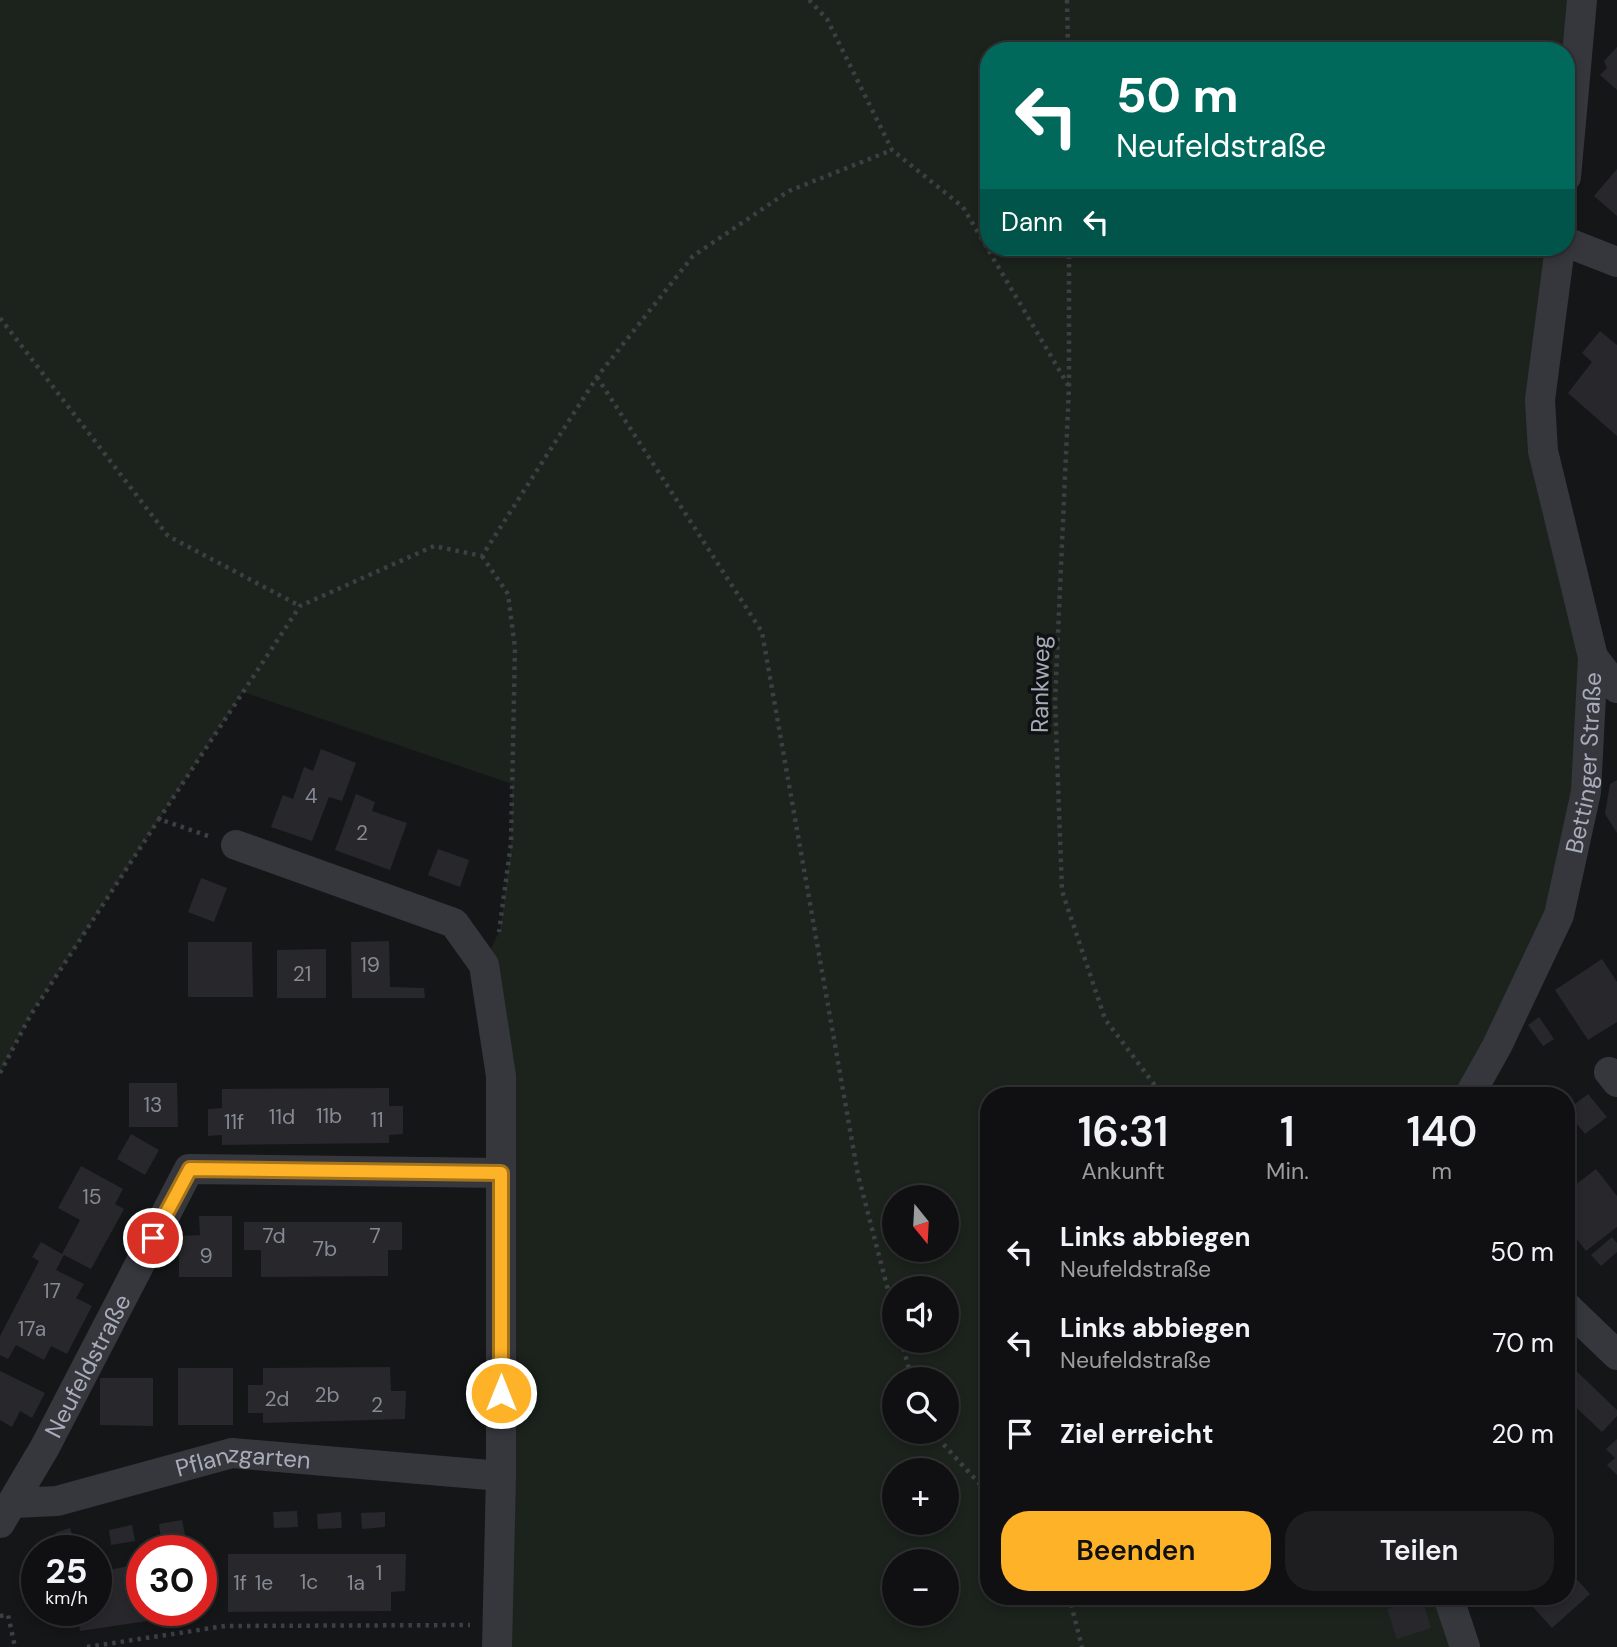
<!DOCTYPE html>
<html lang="de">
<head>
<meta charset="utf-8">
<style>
  body { margin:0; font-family:"DM Sans",sans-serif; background:#1e1e20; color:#f1f3f6; height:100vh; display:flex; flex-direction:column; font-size:26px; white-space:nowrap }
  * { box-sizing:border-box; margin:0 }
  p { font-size:23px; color:#9c9d9f }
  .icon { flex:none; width:38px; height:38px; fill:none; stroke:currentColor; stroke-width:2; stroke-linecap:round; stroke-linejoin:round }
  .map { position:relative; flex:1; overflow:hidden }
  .side { position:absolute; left:980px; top:1087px; width:595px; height:518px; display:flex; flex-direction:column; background:#101012; border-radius:28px; box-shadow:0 4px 10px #0003,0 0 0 2px #303032 }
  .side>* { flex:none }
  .top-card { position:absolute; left:980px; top:42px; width:595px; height:214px; border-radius:28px; box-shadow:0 4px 10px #0003,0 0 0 2px #303032; background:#00695c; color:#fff; overflow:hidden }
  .needle { width:46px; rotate:162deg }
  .tools { position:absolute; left:882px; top:1185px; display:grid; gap:14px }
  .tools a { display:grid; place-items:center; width:77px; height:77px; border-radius:50%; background:#101012; box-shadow:0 4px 10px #0003,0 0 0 2px #303032; font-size:35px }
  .speed { position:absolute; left:21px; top:1535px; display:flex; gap:14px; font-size:35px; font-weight:700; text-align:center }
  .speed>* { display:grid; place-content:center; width:91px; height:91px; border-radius:50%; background:#101012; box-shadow:0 4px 10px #0003,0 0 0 2px #303032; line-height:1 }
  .speed small { font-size:18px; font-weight:400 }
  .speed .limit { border:10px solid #d22; background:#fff; color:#111 }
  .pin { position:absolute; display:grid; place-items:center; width:60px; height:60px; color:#fff; margin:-30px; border:4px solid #fff; border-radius:50%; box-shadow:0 2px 7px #0007 }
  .me { position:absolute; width:77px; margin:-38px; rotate:0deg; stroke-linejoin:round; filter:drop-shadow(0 0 5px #0008) }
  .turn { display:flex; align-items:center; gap:24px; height:147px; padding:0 21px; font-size:32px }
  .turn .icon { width:91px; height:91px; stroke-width:2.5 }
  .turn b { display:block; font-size:49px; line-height:60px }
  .then { display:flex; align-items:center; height:66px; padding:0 21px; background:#0003; gap:14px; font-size:26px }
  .eta { display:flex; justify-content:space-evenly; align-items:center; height:119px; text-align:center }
  .eta b { font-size:42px; font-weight:600; line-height:49px }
  .button { display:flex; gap:14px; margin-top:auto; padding:14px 21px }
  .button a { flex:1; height:80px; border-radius:28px; background:#feb228; color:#111; font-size:28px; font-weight:600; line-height:80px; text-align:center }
  .button a+a { background:#1e1e20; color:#f1f3f6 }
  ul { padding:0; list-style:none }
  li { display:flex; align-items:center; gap:21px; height:91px; padding:0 21px }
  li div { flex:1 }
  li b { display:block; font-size:26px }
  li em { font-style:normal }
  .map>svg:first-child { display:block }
  .green { fill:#1b231c; fill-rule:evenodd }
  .building { fill:#28282c }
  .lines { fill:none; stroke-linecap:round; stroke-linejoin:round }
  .path { stroke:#3c3f44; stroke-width:4.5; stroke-dasharray:3.5 5; stroke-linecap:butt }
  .minor { stroke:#36373d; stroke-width:30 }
  .route-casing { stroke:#a5741a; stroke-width:18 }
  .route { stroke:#feb228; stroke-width:12 }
  .labels { text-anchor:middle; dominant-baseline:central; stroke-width:7; stroke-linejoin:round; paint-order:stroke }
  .number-label { font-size:21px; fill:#868a95 }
  .street-label { font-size:24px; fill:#a7acb9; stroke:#101113 }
</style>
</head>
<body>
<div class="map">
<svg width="1617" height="1647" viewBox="0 0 1617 1647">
  <rect width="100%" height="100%" fill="#151618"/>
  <path class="green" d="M0 0H1582L1566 51H989V247H1560L1540 400 1593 657 1559 915 1469 1095 989 1096V1596H1448L1465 1647H497L484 965 500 929 511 843 512 784 243 692 30 1016 0 1073ZM894 1197H947V1250H894ZM894 1288H947V1340H894ZM894 1379H947V1432H894ZM894 1470H947V1522H894ZM894 1561H947V1614H894Z"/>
  <path class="building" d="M1617 47V90L1600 75 1607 68 1604 61Z
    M1617 169V216L1594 196Z
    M1600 331 1617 345V436L1568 393 1592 362 1582 353Z
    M321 749 356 763 342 801 329 797 312 841 271 827 283 795 293 799 304 767 313 771Z
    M1617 780V833L1605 814 1610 784Z
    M356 794 375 802 372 811 407 823 390 870 335 850Z
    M438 849 469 860 460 887 428 875Z
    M201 878 227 888 214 922 188 912Z
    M389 941 390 987 424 988 425 998H352L351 942Z
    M188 942H252L253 997H188Z
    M326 949V998H277V950Z
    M1602 959 1617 982V1022L1588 1040 1555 990Z
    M1539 1017 1554 1039 1543 1046 1528 1025Z
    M129 1083H177L178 1127H129Z
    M389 1088V1106H403V1134L389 1135V1143L222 1145V1135L208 1136V1109L222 1108V1089Z
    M1588 1094 1607 1117 1585 1134 1566 1111Z
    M1566 1121 1577 1138 1566 1145Z
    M131 1134 159 1150 145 1175 117 1159Z
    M81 1166 123 1189 115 1204 124 1209 91 1269 64 1255 56 1270 84 1284 76 1298 92 1306 67 1354 51 1346 44 1360 16 1345 8 1359 0 1355V1336L39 1261 32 1257 41 1242 62 1254 80 1220 58 1208Z
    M1596 1169 1617 1196V1227L1586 1251 1566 1225V1192Z
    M199 1216H232V1277H179V1236L200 1235Z
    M244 1222H402V1250H388V1276L261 1277V1250H244Z
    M1612 1237 1617 1243V1252L1601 1266 1591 1255Z
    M1566 1361 1617 1410V1416L1602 1432 1566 1398Z
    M390 1367 391 1391H406L405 1419 263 1423V1413H248V1385H263V1368Z
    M178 1368H233V1425H178Z
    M0 1371 45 1393 32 1418 20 1411 12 1427 0 1420Z
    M100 1378H153V1426L100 1425Z
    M1617 1439V1475L1607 1465 1615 1458 1606 1449Z
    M297 1511 298 1527 274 1528 273 1512Z
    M341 1512 342 1528 318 1529 317 1514Z
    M385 1512V1527L362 1529 361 1513Z
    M182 1520 185 1535 161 1539 159 1524Z
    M132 1525 135 1541 111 1545 109 1530Z
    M70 1528 77 1550H61L55 1533Z
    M228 1554H406L405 1591 391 1592V1611L228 1612Z
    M142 1563V1610H201V1613L80 1631 77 1610H96V1573Z
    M1566 1567 1590 1594 1552 1628 1523 1596H1566Z
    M1422 1598 1431 1628 1397 1639 1387 1609Z"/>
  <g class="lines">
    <path class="path" d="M809 0 827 19 892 150 963 207 1068 385
      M1067 0 1068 51
      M1069 247V386L1055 702 1062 891 1105 1019 1163 1096
      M0 318 168 536 300 606
      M597 377 762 632 858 1175 894 1313
      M482 556 508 594 515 648 511 843 499 932
      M208 836 159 819 300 606 434 546 482 556 597 377 693 256 789 191 892 150
      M0 1073 30 1016 159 819
      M901 1340 912 1379
      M932 1432 989 1494
      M1069 1596 1082 1647
      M0 1616 8 1615 15 1647
      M87 1647 225 1626 470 1625"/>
    <g class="minor">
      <path d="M1566 177 1582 0"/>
      <path d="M1566 242 1617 262"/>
      <path d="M1593 657 1617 688"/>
      <path d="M236 845 454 923 484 965 501 1076V1476L497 1647"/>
      <path d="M1609 1072 1617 1082"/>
      <path id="s1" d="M1469 1096 1497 1046 1559 915 1586 792 1593 657 1543 451 1540 400 1560 247"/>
      <path d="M1566 1306 1617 1355"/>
      <path id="s2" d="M13 1503 57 1501 232 1453 501 1476"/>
      <path id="s3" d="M0 1523 45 1447 189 1169 501 1173"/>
      <path d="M1448 1596 1465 1647"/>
    </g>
  </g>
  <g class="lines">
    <defs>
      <path id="route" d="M153 1238 190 1169 501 1173V1393"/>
    </defs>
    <use href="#route" class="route-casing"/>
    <use href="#route" class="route"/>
  </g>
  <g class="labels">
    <g class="number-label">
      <text x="311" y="796">4</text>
      <text x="362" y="833">2</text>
      <text x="370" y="965">19</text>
      <text x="302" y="974">21</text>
      <text x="153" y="1105">13</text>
      <text x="329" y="1116">11b</text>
      <text x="282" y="1117">11d</text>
      <text x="377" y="1120">11</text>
      <text x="234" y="1122">11f</text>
      <text x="92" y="1197">15</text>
      <text x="274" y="1236">7d</text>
      <text x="375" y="1236">7</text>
      <text x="325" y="1249">7b</text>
      <text x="206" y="1256">9</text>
      <text x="52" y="1291">17</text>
      <text x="32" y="1329">17a</text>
      <text x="327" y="1395">2b</text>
      <text x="277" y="1399">2d</text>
      <text x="377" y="1405">2</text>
      <text x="379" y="1573">1</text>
      <text x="309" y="1582">1c</text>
      <text x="240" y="1583">1f</text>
      <text x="264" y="1583">1e</text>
      <text x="356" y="1583">1a</text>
    </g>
    <g class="street-label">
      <text transform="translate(1040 684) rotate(-89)">Rankweg</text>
      <text stroke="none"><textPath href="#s1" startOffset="357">Bettinger Straße</textPath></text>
      <text stroke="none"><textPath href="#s3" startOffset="180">Neufeldstraße</textPath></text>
      <text stroke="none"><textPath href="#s2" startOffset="236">Pflanzgarten</textPath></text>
    </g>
  </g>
</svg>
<div class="tools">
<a><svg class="needle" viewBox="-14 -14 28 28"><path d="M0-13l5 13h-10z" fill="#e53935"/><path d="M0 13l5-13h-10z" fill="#9c9d9f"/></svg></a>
<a><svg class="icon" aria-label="sound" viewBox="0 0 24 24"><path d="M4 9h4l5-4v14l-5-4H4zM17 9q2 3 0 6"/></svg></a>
<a><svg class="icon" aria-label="search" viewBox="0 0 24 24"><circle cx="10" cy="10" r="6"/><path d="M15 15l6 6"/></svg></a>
<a>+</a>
<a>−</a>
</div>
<div class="speed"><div>25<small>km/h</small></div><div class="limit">30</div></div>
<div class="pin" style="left:153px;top:1238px;background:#d93025"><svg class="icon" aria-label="arrive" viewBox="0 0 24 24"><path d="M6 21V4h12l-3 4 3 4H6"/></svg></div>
<svg class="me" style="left:501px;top:1393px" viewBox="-20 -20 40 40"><circle r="17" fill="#feb228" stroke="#fff" stroke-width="3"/><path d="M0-11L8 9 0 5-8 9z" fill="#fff"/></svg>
<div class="top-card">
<div class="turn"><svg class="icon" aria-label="left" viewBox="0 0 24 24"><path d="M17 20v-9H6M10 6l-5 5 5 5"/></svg><div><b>50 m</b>Neufeldstraße</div></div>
<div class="then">Dann<svg class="icon" aria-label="left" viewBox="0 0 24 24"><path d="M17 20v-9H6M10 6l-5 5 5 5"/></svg></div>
</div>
<section class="side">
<div class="eta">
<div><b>16:31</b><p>Ankunft</p></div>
<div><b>1</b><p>Min.</p></div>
<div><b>140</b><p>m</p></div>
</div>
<ul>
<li><svg class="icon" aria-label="left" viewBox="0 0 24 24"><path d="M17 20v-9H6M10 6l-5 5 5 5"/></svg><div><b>Links abbiegen</b><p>Neufeldstraße</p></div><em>50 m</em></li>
<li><svg class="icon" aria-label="left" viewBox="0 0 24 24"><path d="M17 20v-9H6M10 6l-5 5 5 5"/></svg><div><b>Links abbiegen</b><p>Neufeldstraße</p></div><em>70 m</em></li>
<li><svg class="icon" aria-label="arrive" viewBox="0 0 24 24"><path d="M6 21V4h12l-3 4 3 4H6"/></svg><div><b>Ziel erreicht</b></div><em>20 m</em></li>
</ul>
<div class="button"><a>Beenden</a><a>Teilen</a></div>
</section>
</div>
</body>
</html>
